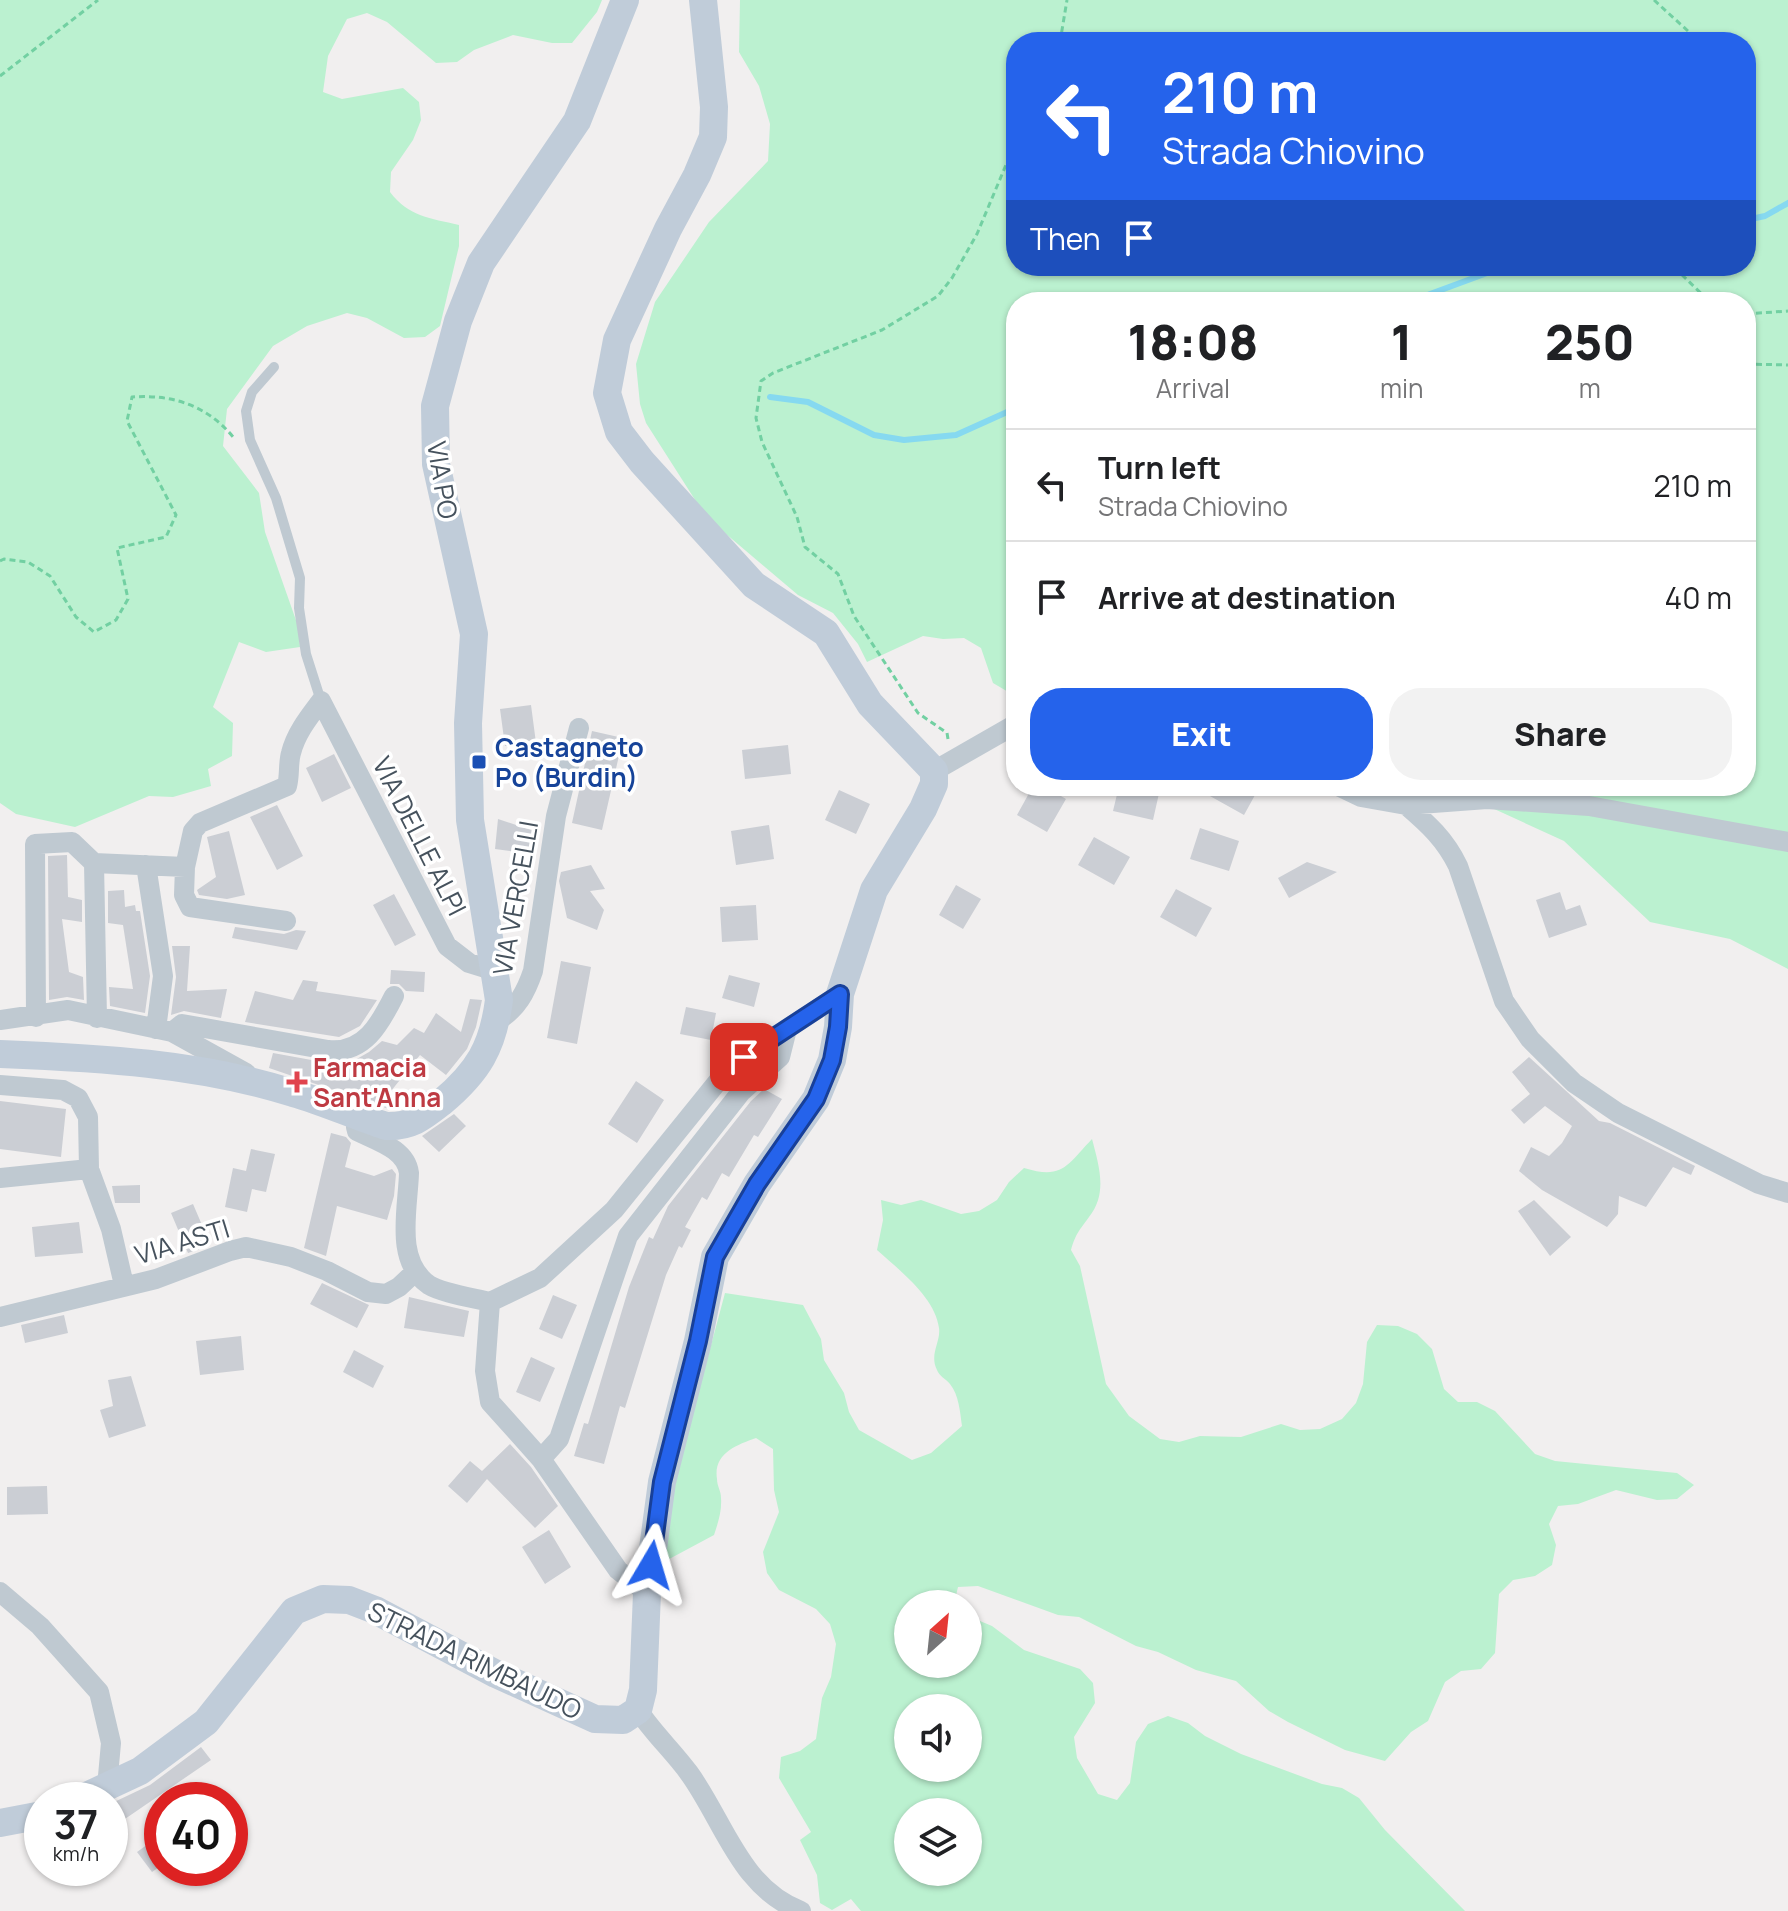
<!DOCTYPE html>
<html lang="en">
<head>
<meta charset="utf-8">
<style>
  body { margin:0; font-family:Manrope,sans-serif; background:#f2f2f2; color:#202124; height:100vh; display:flex; flex-direction:column; font-size:30px; white-space:nowrap }
  * { box-sizing:border-box; margin:0 }
  p { font-size:26px; color:#757577 }
  .icon { flex:none; width:44px; height:44px; fill:none; stroke:currentColor; stroke-width:2; stroke-linecap:round; stroke-linejoin:round }
  .map { position:relative; flex:1; overflow:hidden }
  .panel { position:absolute; left:1006px; top:292px; width:750px; height:504px; display:flex; flex-direction:column; background:#fff; border-radius:32px; box-shadow:0 2px 6px #0004 }
  .panel>* { flex:none }
  .guide { position:absolute; left:1006px; top:32px; width:750px; height:244px; border-radius:32px; box-shadow:0 2px 6px #0004; background:#2563eb; color:#fff; overflow:hidden }
  .needle { width:52px; rotate:27deg }
  .tools { position:absolute; left:894px; top:1590px; display:grid; gap:16px }
  .tools a { display:grid; place-items:center; width:88px; height:88px; border-radius:50%; background:#fff; box-shadow:0 2px 6px #0004; font-size:40px }
  .speed { position:absolute; left:24px; top:1782px; display:flex; gap:16px; font-size:40px; font-weight:700; text-align:center }
  .speed>* { display:grid; place-content:center; width:104px; height:104px; border-radius:50%; background:#fff; box-shadow:0 2px 6px #0004; line-height:1 }
  .speed small { font-size:20px; font-weight:400 }
  .speed .limit { border:12px solid #d22; background:#fff; color:#111 }
  .pin { position:absolute; display:grid; place-items:center; width:68px; height:68px; color:#fff; margin:-34px; border-radius:16px; box-shadow:0 4px 12px #0006 }
  .me { position:absolute; width:88px; margin:-44px; rotate:7deg; stroke-linejoin:round; filter:drop-shadow(0 0 6px #0008) }
  .turn { display:flex; align-items:center; gap:28px; height:168px; padding:0 24px; font-size:36px }
  .turn .icon { width:104px; height:104px; stroke-width:2.5 }
  .turn b { display:block; font-size:56px; line-height:68px }
  .then { display:flex; align-items:center; height:76px; padding:0 24px; background:#0003; gap:16px; font-size:30px }
  .eta { display:flex; justify-content:space-evenly; align-items:center; height:136px; text-align:center }
  .eta b { font-size:48px; font-weight:800; line-height:56px }
  .cta { display:flex; gap:16px; margin-top:auto; padding:16px 24px }
  .cta a { flex:1; height:92px; border-radius:32px; background:#2563eb; color:#fff; font-size:32px; font-weight:800; line-height:92px; text-align:center }
  .cta a+a { background:#f2f2f2; color:#202124 }
  ul { padding:0; list-style:none }
  li { display:flex; align-items:center; gap:24px; height:112px; padding:0 24px; border-top:2px solid #e0e0e0 }
  li div { flex:1 }
  li b { display:block; font-size:30px }
  li em { font-style:normal }
  .map>svg:first-child { display:block }
  .green { fill:#bbf1d0; fill-rule:evenodd }
  .lines { fill:none; stroke-linecap:round; stroke-linejoin:round }
  .stream { stroke:#86d9f0; stroke-width:6 }
  .building { fill:#cbced4 }
  .path { stroke:#72d0a2; stroke-width:3; stroke-dasharray:6 4; stroke-linecap:butt }
  .lane { stroke:#bfc9d1; stroke-width:10 }
  .street { stroke:#bfc9d1; stroke-width:20 }
  .secondary { stroke:#c0ccd9; stroke-width:28 }
  .route-casing { stroke:#184099; stroke-width:20 }
  .route { stroke:#2563eb; stroke-width:14 }
  .transit-dot { fill:#1a4fb4; stroke:#fff; stroke-width:3 }
  .health-dot { fill:#e0444e; stroke:#fff; stroke-width:3 }
  .labels { text-anchor:middle; dominant-baseline:central; stroke-width:7; stroke-linejoin:round; paint-order:stroke }
  .street-label { font-size:26px; fill:#46525d; stroke:#fff }
  .transit-label { font-size:26px; font-weight:bold; fill:#164399; stroke:#fff; text-anchor:start }
  .health-label { font-size:26px; font-weight:bold; fill:#be3a42; stroke:#fff; text-anchor:start }
</style>
</head>
<body>
<div class="map">
<svg width="1788" height="1911" viewBox="0 0 1788 1911">
  <rect width="100%" height="100%" fill="#f1efef"/>
  <path class="green" d="M0 0H602L597 12 572 43H552L513 35 474 50 457 62 436 63 387 22 367 13 347 19 328 56 323 92 342 99 403 88 419 102 421 120 413 140 391 172 390 192C409 217 430 218 459 225V246L440 326 425 337 404 338 367 318 347 313 307 326 273 346 227 409 223 446 259 493 265 532 298 626 300 647 266 652 239 642 213 707 233 723 232 756 208 769 211 786 173 797 149 796 75 827 16 814 0 803Z
    M740 0H1788V969L1730 939 1650 922 1564 841 1444 786H1746V302H1016V693H1010L993 683 981 648 964 638 943 639 923 636 867 662 858 644 833 613 798 595 706 517 646 423 640 404 636 364 655 302 709 222 768 161 770 124 759 86 739 52ZM1016 42H1746V266H1016Z
    M1092 1139C1099 1166 1108 1193 1089 1217 1079 1231 1076 1233 1071 1250L1080 1266 1106 1384 1129 1416 1160 1439 1179 1442 1200 1436 1241 1437 1281 1424 1300 1430 1320 1429 1342 1419 1356 1403 1363 1384 1367 1342 1377 1325 1398 1326 1417 1334 1432 1349 1444 1389 1458 1402H1477L1495 1411 1535 1454 1555 1461 1677 1473 1694 1485 1677 1499 1657 1500 1616 1490 1578 1504 1558 1506 1549 1524 1556 1545 1552 1565 1535 1576 1513 1580 1499 1594 1495 1653 1481 1669 1461 1671 1445 1682 1428 1721 1411 1732 1385 1761 1345 1750 1288 1722 1269 1711 1236 1681 1196 1670 1158 1652 1136 1646 1079 1617 1058 1615 978 1586 958 1587 954 1604H908V1664H968V1616L992 1626 1024 1650 1080 1669 1093 1683 1095 1703 1074 1737 1077 1758 1098 1794 1117 1800 1130 1783 1136 1742 1148 1724 1168 1716 1188 1723 1205 1736 1241 1754 1322 1784 1342 1788 1359 1798 1385 1830 1465 1911H861L851 1899 832 1910 820 1903 817 1875 800 1840 811 1832 779 1778 781 1757 800 1751 816 1739 822 1698 831 1677 836 1644 830 1624 816 1609 779 1590 767 1573 763 1552 779 1512 774 1490 773 1449 756 1438C736 1445 713 1454 717 1479 717 1486 721 1491 721 1498 722 1511 718 1523 714 1535L658 1565 680 1461 725 1293 803 1305 821 1339 824 1360 844 1393 849 1412 859 1430 912 1460 931 1453 962 1426C960 1412 959 1395 950 1384 946 1379 939 1376 937 1370 929 1354 941 1342 939 1328 935 1297 899 1270 877 1250L883 1220 881 1200 901 1205 921 1200 961 1214 979 1211 997 1200 1009 1182 1024 1168C1063 1180 1067 1165 1092 1139ZM908 1708H968V1768H908ZM908 1812H968V1872H908Z"/>
  <g class="lines">
    <path class="stream" d="M1746 220 1765 216 1788 203
      M1398 302 1422 297 1506 266
      M770 397 808 402 874 435 904 440 956 435 1016 408"/>
  </g>
  <path class="building" d="M531 705 536 743 505 746 500 709Z
    M592 731 623 738 602 830 572 823Z
    M788 745 791 774 745 779 742 750Z
    M334 754 351 788 322 802 306 768Z
    M1033 786H1044L1066 799 1047 832 1017 815Z
    M1119 786H1148L1160 789 1153 820 1113 811Z
    M1192 786H1260L1244 815Z
    M839 790 870 804 856 834 825 820Z
    M277 805 303 856 277 870 250 817Z
    M498 819 540 833 535 854 495 849Z
    M769 825 774 859 736 865 731 831Z
    M1200 828 1239 841 1229 871 1190 859Z
    M229 831 245 895 227 899 199 895 197 890 216 877 207 837Z
    M1094 837 1130 857 1114 885 1078 865Z
    M67 855 68 897 82 900V922L62 919 69 972 83 977 84 1000 67 997 49 1000 48 856Z
    M1307 862 1337 872 1289 898 1278 878Z
    M591 865 605 889 590 891 604 910 597 930 567 918 559 881 561 872Z
    M956 885 981 899 963 929 939 915Z
    M1176 889 1212 908 1196 937 1160 917Z
    M124 890 125 907 135 905 136 911H140L150 976 145 1013 110 1006 109 987 133 989 123 925 108 923V891Z
    M1560 892 1566 910 1580 905 1587 925 1549 938 1536 900Z
    M394 894 416 935 395 946 373 905Z
    M756 905 758 940 722 942 720 907Z
    M235 927 284 934 296 930 306 931 297 950 232 938Z
    M172 946H190L187 991 227 989 221 1018 184 1011 171 1015 176 977Z
    M561 961 591 967 577 1044 547 1038Z
    M391 970 425 972 424 992 406 991 399 984H390Z
    M729 975 760 983 754 1007 722 998Z
    M303 980 318 982 316 991 377 1000 360 1026 339 1037 245 1022 255 991 293 1000Z
    M470 999 482 1000 476 1027 467 1049 446 1075 420 1055 391 1091H429L404 1107 389 1109 269 1068 273 1053 328 1063 355 1060 369 1052 382 1041 397 1045 414 1028 424 1033 436 1013 461 1032Z
    M686 1007 716 1013 711 1040 680 1034Z
    M1529 1057 1599 1121 1610 1123 1695 1166 1691 1175 1673 1167 1646 1207 1619 1196 1618 1214 1607 1227 1542 1190 1519 1171 1531 1147 1549 1156 1562 1143 1572 1126 1545 1106 1524 1124 1511 1110 1530 1094 1512 1072Z
    M636 1081 664 1100 637 1143 608 1124Z
    M764 1089 782 1099 758 1137 754 1135 729 1177 722 1173 707 1200 702 1197 685 1227 691 1230 682 1248 679 1246 666 1275 625 1408 620 1406 604 1464 574 1456 584 1423 588 1424 629 1287 649 1237 653 1239 668 1206 751 1101Z
    M0 1101 66 1109 61 1157 0 1149Z
    M454 1114 466 1126 439 1152 422 1136Z
    M331 1133 346 1137 351 1143 345 1167 374 1176 392 1169 396 1174 394 1196 387 1220 337 1206 326 1256 304 1248Z
    M251 1149 275 1154 266 1192 252 1189 247 1212 225 1207 233 1168 246 1171Z
    M140 1185V1203H115L112 1186Z
    M1534 1200 1571 1237 1550 1256 1518 1211Z
    M193 1204 205 1232 200 1234 205 1247 188 1253 171 1213Z
    M79 1222 83 1253 35 1257 32 1227Z
    M322 1283 369 1305 357 1328 310 1304Z
    M553 1295 577 1305 562 1339 539 1329Z
    M409 1297 469 1311 464 1337 404 1328Z
    M64 1315 68 1333 25 1343 21 1325Z
    M241 1336 244 1370 200 1375 196 1341Z
    M354 1350 384 1366 373 1388 343 1372Z
    M531 1357 555 1368 540 1402 516 1392Z
    M131 1376 146 1426 109 1438 100 1410 113 1406 108 1380Z
    M510 1444 531 1467 558 1506 535 1528 487 1479 467 1503 448 1486 470 1461 482 1471Z
    M47 1486 48 1514 7 1515V1487Z
    M549 1530 571 1567 545 1584 522 1547Z
    M201 1747 211 1760 122 1821 110 1804 150 1785Z
    M162 1834V1865L152 1872 137 1852Z"/>
  <g class="lines">
    <path class="path" d="M1654 0 1700 42
      M1060 42 1067 0
      M0 76 98 0
      M1746 101V156
      M1678 266 1679 272 1710 302
      M1746 314 1788 311
      M1746 364 1788 365
      M0 561 4 559 28 562 50 576 76 617 94 632 116 620 128 599 117 548 166 537 176 515 127 421 132 397C173 394 208 406 234 438
      M948 739 947 733 918 713 854 616 838 574 805 547 797 517 762 442 756 418 761 381 773 373 882 330 938 296 952 278 977 234 1016 141"/>
    <path class="lane" d="M274 367 252 392 246 411 250 440 276 498 300 578 299 608 306 654 321 701"/>
    <path class="street" d="M934 771 1016 724
      M1338 786 1361 797 1406 805 1487 799 1589 806 1788 842
      M1406 805C1428 824 1445 839 1458 866L1504 1001 1530 1039 1574 1083 1618 1113 1759 1184 1788 1193
      M94 863 97 1018
      M146 865 163 976 156 1029
      M185 867 184 895 190 907 286 921
      M36 1017 35 844 72 842 94 863 185 867 193 831 200 823 287 786C290 775 288 763 291 753 296 733 309 717 321 701L447 946 469 963 495 971
      M0 1020 68 1010 172 1032 246 1073
      M497 1021C517 1009 526 992 533 971L556 816 579 728
      M172 1032 182 1024 328 1050C364 1054 380 1024 394 996
      M0 1085 63 1090 78 1098 88 1117 89 1169 111 1229 124 1285
      M360 1118 356 1127 357 1131C377 1141 406 1149 409 1173 408 1209 394 1261 429 1285 442 1293 474 1298 490 1302
      M0 1178 89 1169
      M490 1302 540 1278 614 1210 719 1080 744 1057 840 994
      M490 1302 485 1371 490 1402 541 1459 618 1570 647 1593
      M0 1317 156 1279 230 1251 246 1247 291 1257 327 1271 368 1292 386 1294 399 1287 415 1272
      M541 1459 559 1439 628 1236 741 1092 780 1057 787 1029
      M0 1592 40 1626 99 1692 111 1743 107 1787
      M638 1710C653 1733 673 1751 689 1773 724 1821 740 1888 801 1911"/>
    <path class="secondary" d="M0 1054C98 1058 199 1063 293 1093 325 1102 355 1116 386 1126 411 1127 423 1117 442 1102 478 1072 493 1047 499 1000L470 820 468 723 474 634 436 464 435 406 458 321 481 263 577 121 625 0
      M78 1800 140 1771 206 1722 294 1611 323 1599 349 1600 375 1610 496 1674 595 1719 623 1720 638 1710 643 1690 647 1593 662 1482 698 1341 715 1257 757 1184 816 1099 832 1060 838 1027 840 994 874 890 923 809 934 784V771L870 704 826 633 754 585 642 462 619 432 607 393 617 340 668 229 697 175 713 137 714 107 703 0
      M0 1823 42 1815"/>
  </g>
  <g class="lines">
    <defs>
      <path id="route" d="M651 1565 662 1482 698 1341 715 1257 757 1184 816 1099 832 1060 838 1027 840 994 744 1057"/>
    </defs>
    <use href="#route" class="route-casing"/>
    <use href="#route" class="route"/>
  </g>
  <rect class="transit-dot" x="471" y="754" width="16" height="16" rx="4"/>
  <path class="health-dot" d="M293 1070h8v8h8v8h-8v8h-8v-8h-8v-8h8z"/>
  <g class="labels">
    <g class="street-label">
      <text transform="translate(443 480) rotate(81)">VIA PO</text>
      <text transform="translate(420 836) rotate(63)">VIA DELLE ALPI</text>
      <text transform="translate(515 898) rotate(-80)">VIA VERCELLI</text>
      <text transform="translate(182 1241) rotate(-17)">VIA ASTI</text>
      <text transform="translate(475 1660) rotate(26)">STRADA RIMBAUDO</text>
    </g>
    <g class="transit-label">
      <text x="495" y="747">Castagneto<tspan x="495" dy="30">Po (Burdin)</tspan></text>
    </g>
    <g class="health-label">
      <text x="313" y="1067">Farmacia<tspan x="313" dy="30">Sant'Anna</tspan></text>
    </g>
  </g>
</svg>
<div class="tools">
<a><svg class="needle" viewBox="-14 -14 28 28"><path d="M0-13l5 13h-10z" fill="#e53935"/><path d="M0 13l5-13h-10z" fill="#757577"/></svg></a>
<a><svg class="icon" aria-label="sound" viewBox="0 0 24 24"><path d="M4 9h4l5-4v14l-5-4H4zM17 9q2 3 0 6"/></svg></a>
<a><svg class="icon" aria-label="layers" viewBox="0 0 24 24"><path d="M12 4l9 5-9 5-9-5zM3 14l9 5 9-5"/></svg></a>
</div>
<div class="speed"><div>37<small>km/h</small></div><div class="limit">40</div></div>
<div class="pin" style="left:744px;top:1057px;background:#d93025"><svg class="icon" aria-label="arrive" viewBox="0 0 24 24"><path d="M6 21V4h12l-3 4 3 4H6"/></svg></div>
<svg class="me" style="left:651px;top:1565px" viewBox="-20 -20 40 40"><path d="M0-17L14 15 0 8-14 15z" fill="#2563eb" stroke="#fff" stroke-width="4"/></svg>
<div class="guide">
<div class="turn"><svg class="icon" aria-label="left" viewBox="0 0 24 24"><path d="M17 20v-9H6M10 6l-5 5 5 5"/></svg><div><b>210 m</b>Strada Chiovino</div></div>
<div class="then">Then<svg class="icon" aria-label="arrive" viewBox="0 0 24 24"><path d="M6 21V4h12l-3 4 3 4H6"/></svg></div>
</div>
<section class="panel">
<div class="eta">
<div><b>18:08</b><p>Arrival</p></div>
<div><b>1</b><p>min</p></div>
<div><b>250</b><p>m</p></div>
</div>
<ul>
<li><svg class="icon" aria-label="left" viewBox="0 0 24 24"><path d="M17 20v-9H6M10 6l-5 5 5 5"/></svg><div><b>Turn left</b><p>Strada Chiovino</p></div><em>210 m</em></li>
<li><svg class="icon" aria-label="arrive" viewBox="0 0 24 24"><path d="M6 21V4h12l-3 4 3 4H6"/></svg><div><b>Arrive at destination</b></div><em>40 m</em></li>
</ul>
<div class="cta"><a>Exit</a><a>Share</a></div>
</section>
</div>
</body>
</html>
